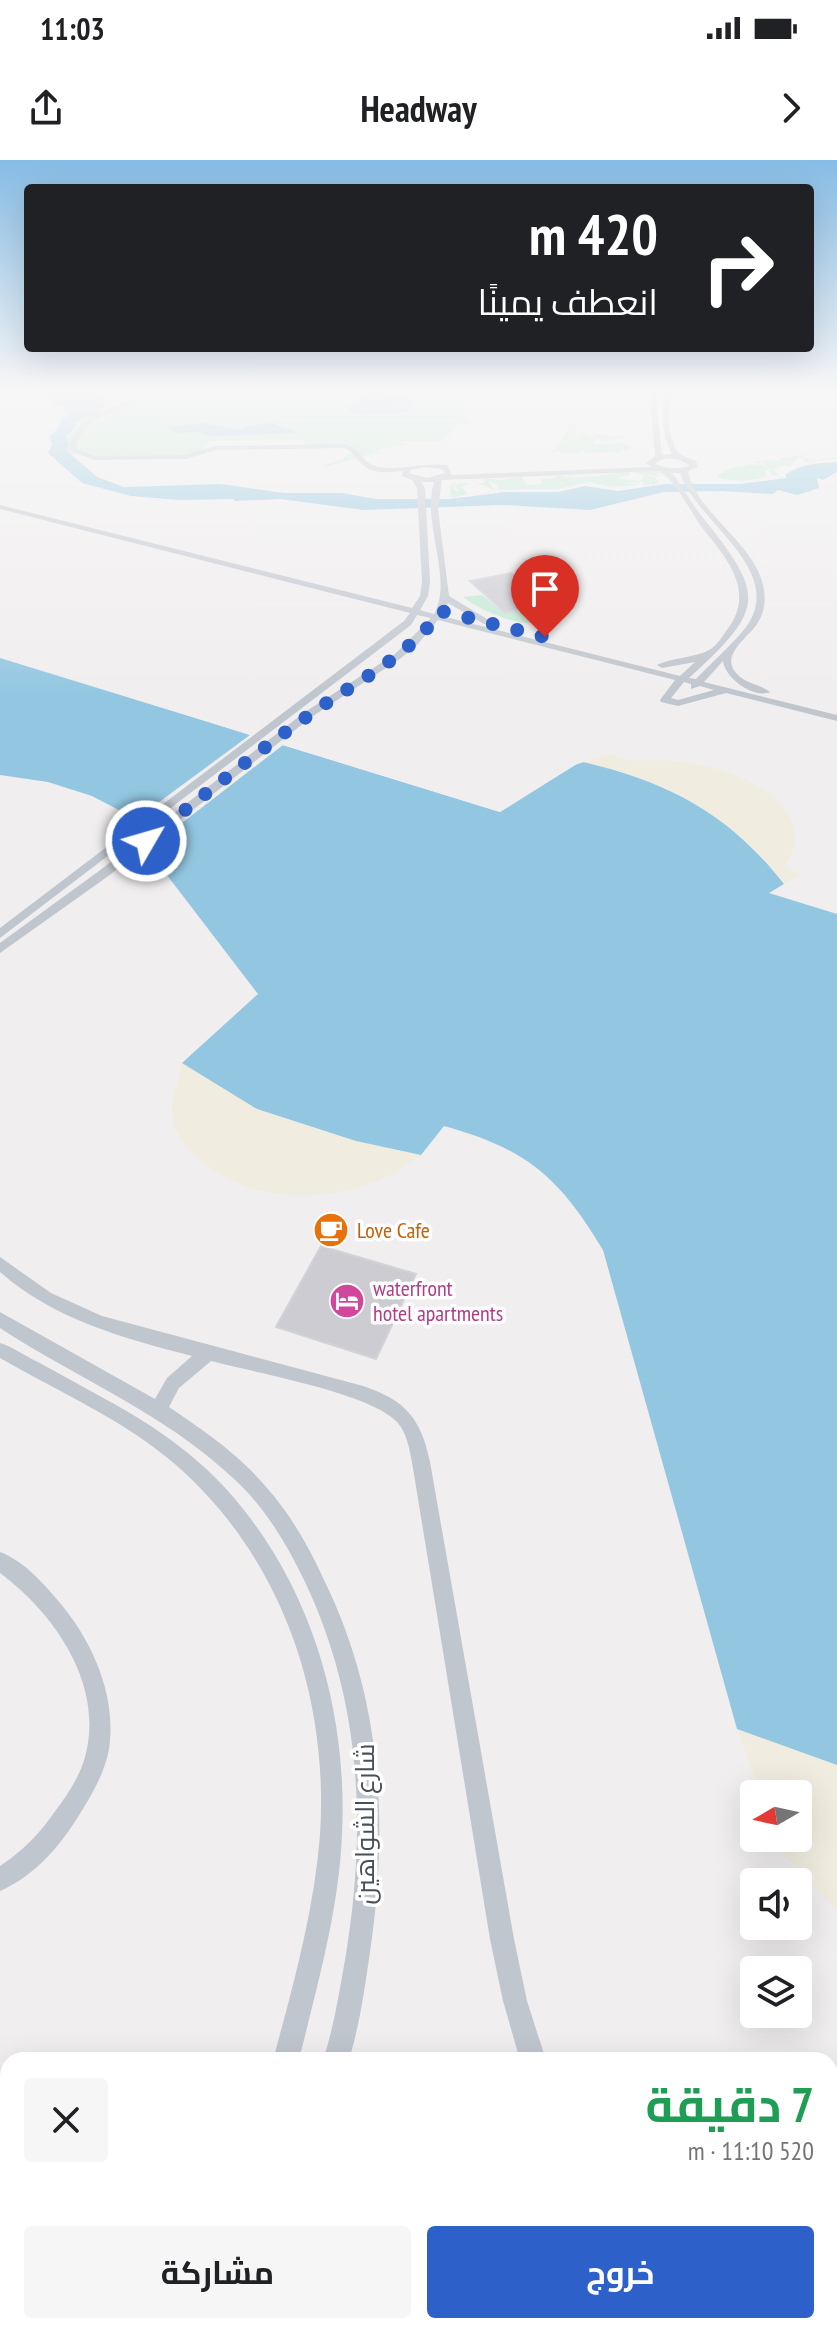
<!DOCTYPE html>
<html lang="ar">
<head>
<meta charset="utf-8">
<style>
  body { margin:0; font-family:"PT Sans Narrow",Cairo,sans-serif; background:#f6f6f6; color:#202124; direction:rtl; height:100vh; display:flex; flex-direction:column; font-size:30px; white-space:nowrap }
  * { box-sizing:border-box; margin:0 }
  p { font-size:26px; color:#757577 }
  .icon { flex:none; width:44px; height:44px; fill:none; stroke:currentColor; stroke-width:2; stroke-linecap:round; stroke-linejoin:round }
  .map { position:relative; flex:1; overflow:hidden; direction:ltr }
  .sheet { position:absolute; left:0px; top:1892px; width:838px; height:282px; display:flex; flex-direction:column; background:#fff; border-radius:24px 24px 0 0; box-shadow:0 8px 32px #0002; direction:rtl }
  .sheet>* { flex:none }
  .hud { position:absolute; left:24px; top:24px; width:790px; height:168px; border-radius:8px; box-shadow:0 8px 32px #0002; direction:rtl; background:#202124; color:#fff; overflow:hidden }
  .needle { width:52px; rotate:261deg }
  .controls { position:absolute; left:740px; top:1620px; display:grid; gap:16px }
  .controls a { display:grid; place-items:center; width:72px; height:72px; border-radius:8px; background:#fff; box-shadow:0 8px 32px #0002; font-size:40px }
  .pin { position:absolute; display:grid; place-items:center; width:68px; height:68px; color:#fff; margin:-82px -34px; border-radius:50% 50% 50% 0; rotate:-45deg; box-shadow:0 0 8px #0007 }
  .pin .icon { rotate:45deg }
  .me { position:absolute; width:88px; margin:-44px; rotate:52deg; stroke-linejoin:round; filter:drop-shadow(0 0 6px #0008) }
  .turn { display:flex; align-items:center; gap:28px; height:168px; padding:0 24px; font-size:36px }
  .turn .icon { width:104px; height:104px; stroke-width:2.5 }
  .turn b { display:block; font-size:56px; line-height:68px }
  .round { display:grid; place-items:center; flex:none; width:84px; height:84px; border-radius:8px; background:#f6f6f6 }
  .overview { display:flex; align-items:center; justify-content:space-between; height:136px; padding:0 24px }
  h1 { font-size:48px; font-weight:700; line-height:60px; color:#1e9e55 }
  .cta { display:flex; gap:16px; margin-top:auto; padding:16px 24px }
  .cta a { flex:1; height:92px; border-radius:8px; background:#2e60c9; color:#fff; font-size:32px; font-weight:700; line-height:92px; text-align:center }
  .cta a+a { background:#f6f6f6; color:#202124 }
  .status { display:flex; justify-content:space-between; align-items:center; height:56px; padding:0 40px; background:#fff; direction:ltr }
  .status svg { height:22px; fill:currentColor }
  header { display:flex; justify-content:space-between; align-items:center; height:104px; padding:0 24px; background:#fff; font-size:36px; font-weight:700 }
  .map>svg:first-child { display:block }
  .green { fill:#c1e9d5 }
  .sand { fill:#f0ede0 }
  .water { fill:#93c7e1 }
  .pier { fill:#f0eeee }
  .building { fill:#ccccd2; stroke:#d2d3d8; stroke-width:2 }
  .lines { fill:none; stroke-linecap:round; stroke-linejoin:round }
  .minor { fill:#c0c6ce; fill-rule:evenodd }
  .route { stroke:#2e60c9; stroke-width:14; stroke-dasharray:0 25.2 }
  .labels { text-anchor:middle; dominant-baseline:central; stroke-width:7; stroke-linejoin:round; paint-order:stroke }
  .food-label { font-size:22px; fill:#c56008; stroke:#fff; text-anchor:start }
  .hotel-label { font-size:22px; fill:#b23c85; stroke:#fff; text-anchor:start }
  .near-street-label { font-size:26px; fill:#484f58; stroke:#fff }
</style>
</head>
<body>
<div class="status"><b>11:03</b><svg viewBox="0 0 49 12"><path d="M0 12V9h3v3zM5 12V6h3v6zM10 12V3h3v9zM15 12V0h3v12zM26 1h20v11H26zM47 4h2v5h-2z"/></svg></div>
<header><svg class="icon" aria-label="forward" viewBox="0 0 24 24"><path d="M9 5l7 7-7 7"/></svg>Headway<svg class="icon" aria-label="share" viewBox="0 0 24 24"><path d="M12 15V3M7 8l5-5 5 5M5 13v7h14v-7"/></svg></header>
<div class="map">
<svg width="837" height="2173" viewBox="0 0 837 2173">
  <rect width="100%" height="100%" fill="#f0eeee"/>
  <path class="green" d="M101 230H478L461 256 470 263 457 266 441 281H403L401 283 408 284 379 289 375 291 379 292 329 306H322L344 299V296L360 290 336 286V281L334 286 309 285 300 280 209 281 199 293 191 295 99 297 81 293 72 295 66 290 69 283 67 276 74 269 77 261C89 254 101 254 105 239Z
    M574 263 577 264 575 276 581 272 595 278 592 273 620 278 619 275 626 277 606 281 596 278 594 283 602 285 621 282 632 288 627 291 620 289 622 292 582 293 587 291 583 290 580 293 561 294 557 289 555 292H548L554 290 570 269 566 265Z
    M802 295 810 301 837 297V299L804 302V298H798L790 306H778L781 308 772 309 782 317 772 315 769 309 765 311 766 317C753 321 730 323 717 316L731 308 749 305 742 304 765 305 761 300 759 303 754 301 782 300 780 298Z
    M627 311 631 315 616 318 640 321 645 316 633 312 658 311 666 317 657 313 660 317 642 313 656 318 659 323 652 325 651 320 650 325 643 326 644 322 625 323 640 325 611 327 589 322 558 329 498 330V325L489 322 495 330C483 327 476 318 462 327L468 334 451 338 450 326 456 323 453 328 457 332 459 330 455 327 459 323H484L483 318 501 320 521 315 526 325 542 324 541 319 556 318 554 314 573 318 598 316Z
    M536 419 566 442C558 449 550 459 541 462 521 469 478 449 463 437L482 435 505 453 547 443 525 423Z"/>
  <path class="sand" d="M610 594C630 604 650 599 672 601 712 604 765 619 788 655 799 673 796 691 784 707L802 714 784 724C727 652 672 623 583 602Z
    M182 903 258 949 356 981 421 995C409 1002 397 1012 384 1018 329 1043 251 1044 203 1002 188 989 172 973 172 951 173 936 179 918 182 903Z
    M737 1569 837 1605V1751L779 1689 775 1678H798V1634H760Z"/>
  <path class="water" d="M0 230H101L104 245 97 253 76 262 74 269 66 276 69 283 66 290 97 317 124 327 221 324 284 333H342L376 339H450L505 332H558L585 326 618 331 665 324H740L786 318V314C801 304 819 303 837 302V312L823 320 817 318 819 328 797 335 778 330 773 334 720 331 664 332 590 350 502 345 364 350 280 339 234 341V339L179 340 131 336 82 323 48 293 52 285 49 277 58 268 61 260 69 254 63 251 65 248 52 242 50 236 35 232 0 234Z
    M374 231 419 242 412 248 381 246 411 249 409 252 360 254 349 251 348 247 360 242 357 237Z
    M269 262 299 273 207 276 200 272 175 273 168 267 202 263 237 269Z
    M0 498 500 652 577 604 583 602C669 622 729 654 784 724L769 733 837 754V1605L737 1569 603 1090C559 1017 527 989 444 966L421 995 356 981 257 949 182 903 258 834 160 706 134 658 92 636 48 622 0 615Z"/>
  <path class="pier" d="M0 496 499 648 559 610 586 599 591 600 574 605 500 652 283 585 147 690 132 662 250 575Z"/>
  <path class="building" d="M511 413 539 434H536L548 443 505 453 470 421Z
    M321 1086 416 1114 376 1199 276 1167Z"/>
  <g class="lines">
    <path class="minor" d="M653 230H659L657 251 662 295 672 294C661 274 661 252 665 230H671C668 249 666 276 678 292 682 297 690 298 696 301L698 307 688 311C695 348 742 376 758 411 766 427 768 448 757 464 748 478 718 496 738 515 746 523 761 525 770 532 755 539 725 519 723 501L704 522 837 555V561L726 533 678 546 661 542 660 540 675 520 438 460 417 485 401 498 313 556 107 717 0 793V783L99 711 305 552 395 494 431 458 417 455 411 465 0 778V768L404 461 410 453 0 349V345L412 448 420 436 422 422 417 328 412 320 402 316 403 311C390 312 374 315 363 305 355 298 355 292 343 288L216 290 186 299 94 300 68 290C75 257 105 248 134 240L137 242C112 254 82 256 76 289L95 296 185 295 215 286 344 284C365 290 360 301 375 306 390 312 425 302 447 305L452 315 651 307 646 303 655 296 651 251ZM665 298 680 300 690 306C677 309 666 310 655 303ZM425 307 442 309 445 313 427 318 409 313 411 310ZM659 311C675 319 691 353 703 369 726 397 755 430 729 467 724 474 717 486 709 490 694 498 670 498 657 505L662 508 695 502 680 516 442 456 448 443 484 464 492 462 449 436 438 349 442 320ZM672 313H680C694 359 781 406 750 461 740 478 710 504 696 519L689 518C767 447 765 435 700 354 690 341 682 326 672 313ZM421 322H434C421 363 454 419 434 454L420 450 428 436 430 422 425 328ZM684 522 691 524V529L700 526 714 530 678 540 671 538Z
      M0 1097 51 1133 102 1156 363 1226C405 1240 421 1258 430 1302L514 1779 527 1841 546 1900H520L503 1841 490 1779 412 1302C409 1288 407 1273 397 1262 371 1233 252 1212 211 1201L179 1228 169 1247C204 1271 240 1295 267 1328 291 1355 309 1387 324 1420 383 1540 389 1669 369 1799 364 1833 359 1867 349 1900H323C334 1867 339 1833 345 1800 367 1670 362 1542 305 1422 287 1384 264 1346 233 1318 164 1253 78 1219 0 1168V1152L155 1239 167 1218 192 1196C123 1178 55 1160 0 1112Z
      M0 1183C13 1187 25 1196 38 1202 61 1215 84 1227 107 1240 151 1264 194 1293 228 1331 311 1424 348 1550 342 1674 339 1750 317 1826 299 1900H273C293 1826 314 1751 320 1675 329 1536 282 1398 176 1305 124 1260 59 1232 0 1198Z
      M0 1392C24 1401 44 1424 60 1443 93 1482 117 1537 109 1589 104 1617 87 1643 72 1666 54 1693 30 1718 0 1731V1706C23 1691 41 1672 56 1650 68 1634 80 1616 85 1597 105 1525 54 1453 0 1413Z
      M0 2070 8 2072V2100L0 2098Z
      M0 2145 8 2147V2166H71L74 2173H19L18 2171 0 2173Z
      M202 2166H230L229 2173H201Z
      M231 2166H276L279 2173H234Z
      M349 2166H381L384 2173H352Z
      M714 2166H747L750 2173H717Z"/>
  </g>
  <linearGradient id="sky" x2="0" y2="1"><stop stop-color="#86bce5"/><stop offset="0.43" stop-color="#f8f7f7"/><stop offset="1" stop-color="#f8f7f7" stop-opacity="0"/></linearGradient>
  <rect width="837" height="535" fill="url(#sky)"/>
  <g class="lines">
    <path class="route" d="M146 681C201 638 255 593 312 553 358 520 407 498 441 451L545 477"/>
  </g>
  <defs>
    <symbol id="cafe-disc" viewBox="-11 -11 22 22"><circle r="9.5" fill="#e8710a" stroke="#fff"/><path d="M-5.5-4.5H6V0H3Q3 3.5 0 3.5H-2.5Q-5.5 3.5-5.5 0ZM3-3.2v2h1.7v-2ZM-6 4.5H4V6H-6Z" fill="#fff"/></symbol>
    <symbol id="hotel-disc" viewBox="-11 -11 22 22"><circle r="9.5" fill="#d1479c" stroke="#fff"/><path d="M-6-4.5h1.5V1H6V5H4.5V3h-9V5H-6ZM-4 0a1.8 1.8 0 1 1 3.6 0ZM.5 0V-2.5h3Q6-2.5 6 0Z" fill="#fff"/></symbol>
  </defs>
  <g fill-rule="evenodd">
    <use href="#cafe-disc" x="311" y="1050" width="40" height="40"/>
    <use href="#hotel-disc" x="327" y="1121" width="40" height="40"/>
  </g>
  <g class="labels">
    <g class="food-label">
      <text x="357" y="1070">Love Cafe</text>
    </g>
    <g class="hotel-label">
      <text x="373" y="1128">waterfront<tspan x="373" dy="25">hotel apartments</tspan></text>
    </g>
    <g class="near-street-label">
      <text transform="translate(364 1664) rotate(-90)">شارع الشواهين</text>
    </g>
  </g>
</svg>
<div class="controls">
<a><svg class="needle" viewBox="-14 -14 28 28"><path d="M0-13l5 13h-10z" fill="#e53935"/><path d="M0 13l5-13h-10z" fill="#757577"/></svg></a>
<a><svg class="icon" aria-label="sound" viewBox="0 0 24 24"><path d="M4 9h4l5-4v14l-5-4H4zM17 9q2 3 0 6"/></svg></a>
<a><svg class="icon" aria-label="layers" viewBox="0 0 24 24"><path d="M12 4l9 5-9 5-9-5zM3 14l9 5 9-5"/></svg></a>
</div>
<div class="pin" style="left:545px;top:477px;background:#d93025"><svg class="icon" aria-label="arrive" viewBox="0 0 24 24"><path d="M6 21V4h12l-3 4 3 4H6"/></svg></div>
<svg class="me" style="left:146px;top:681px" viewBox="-20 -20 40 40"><circle r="17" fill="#2e60c9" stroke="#fff" stroke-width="3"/><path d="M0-11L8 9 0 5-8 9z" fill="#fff"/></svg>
<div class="hud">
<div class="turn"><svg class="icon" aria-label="right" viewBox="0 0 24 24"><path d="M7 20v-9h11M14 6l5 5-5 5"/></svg><div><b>420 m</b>انعطف يمينًا</div></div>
</div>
<section class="sheet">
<div class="overview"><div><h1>7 دقيقة</h1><p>520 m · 11:10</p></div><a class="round"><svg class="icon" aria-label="close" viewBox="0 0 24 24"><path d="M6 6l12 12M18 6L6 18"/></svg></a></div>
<div class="cta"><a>خروج</a><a>مشاركة</a></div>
</section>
</div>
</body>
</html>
